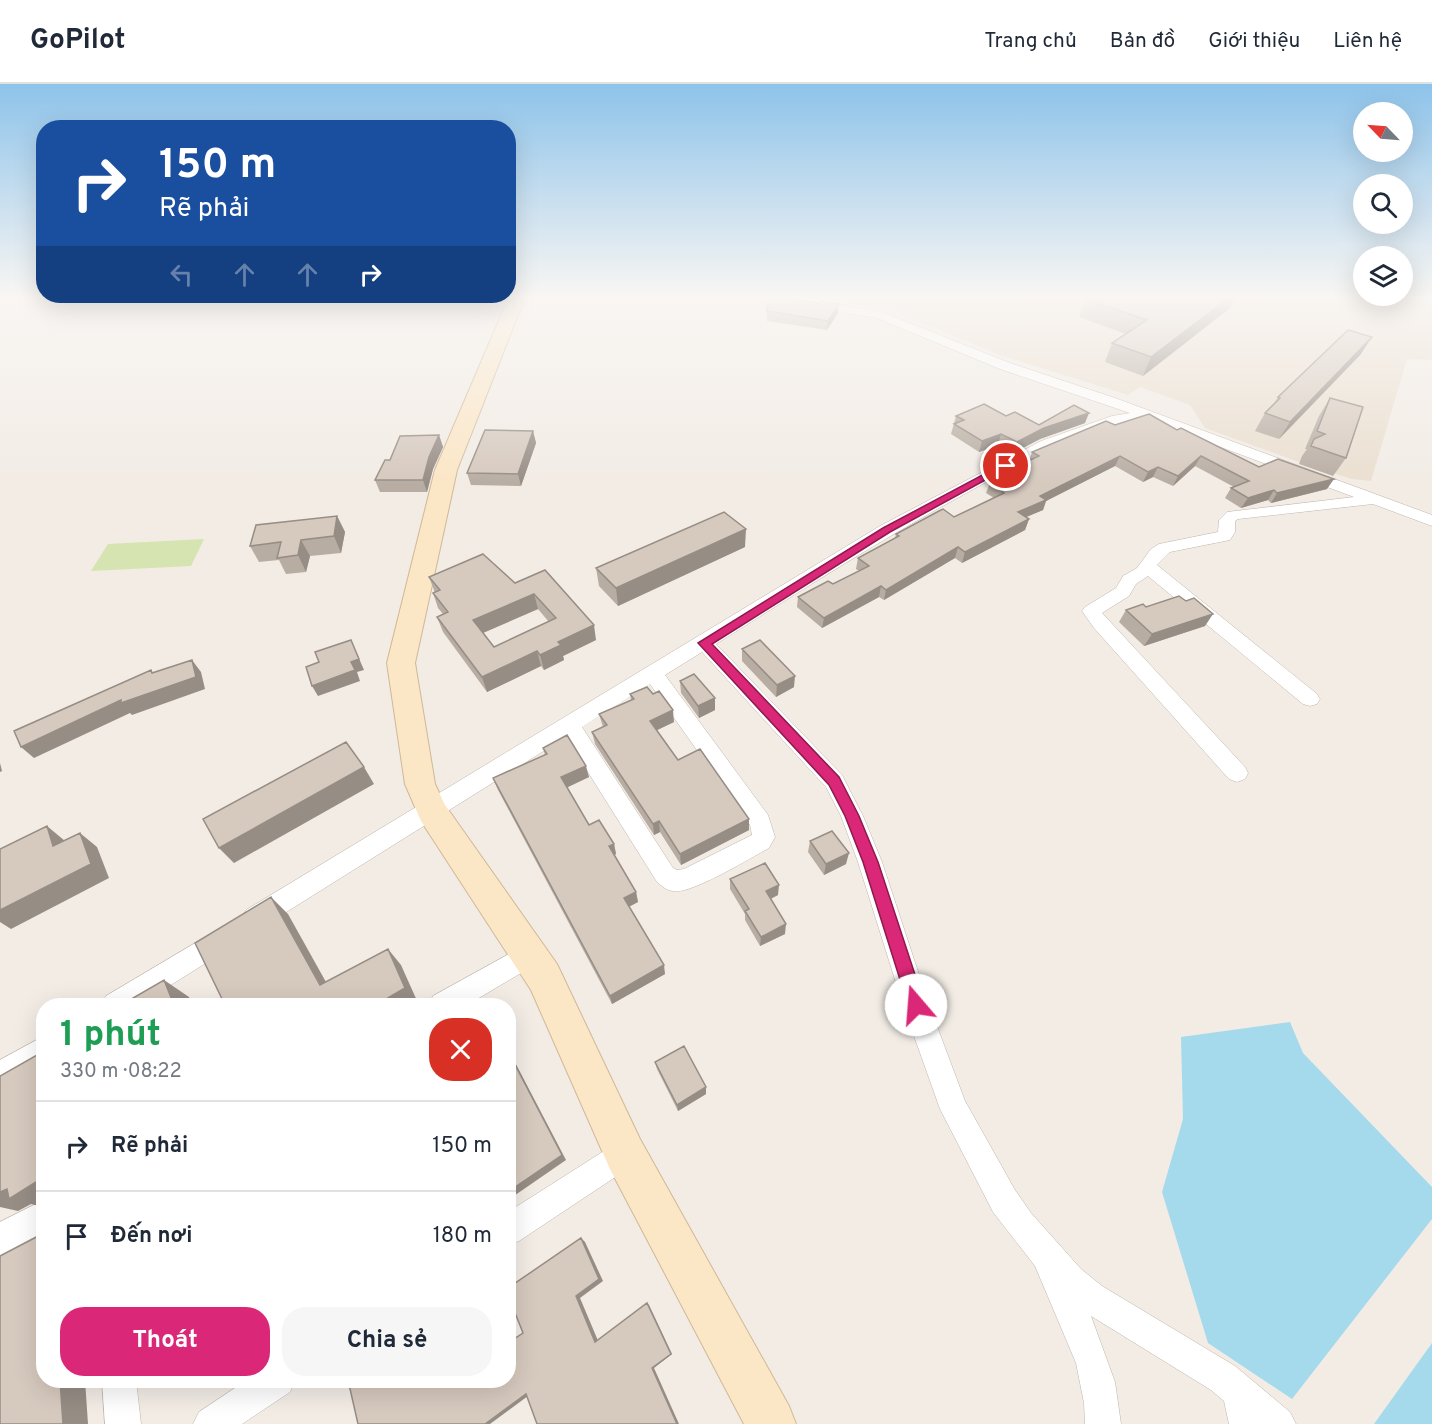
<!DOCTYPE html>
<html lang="vi">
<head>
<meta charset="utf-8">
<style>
  body { margin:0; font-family:Overpass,sans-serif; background:#f6f6f7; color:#1f2937; height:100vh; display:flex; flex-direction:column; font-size:22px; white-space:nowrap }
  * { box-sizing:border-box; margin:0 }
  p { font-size:20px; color:#747a83 }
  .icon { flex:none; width:33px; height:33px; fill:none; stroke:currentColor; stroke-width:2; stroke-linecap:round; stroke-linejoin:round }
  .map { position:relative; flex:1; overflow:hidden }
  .details { position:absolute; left:36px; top:914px; width:480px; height:390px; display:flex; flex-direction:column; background:#fff; border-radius:24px; box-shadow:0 6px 24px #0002 }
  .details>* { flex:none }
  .hud { position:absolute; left:36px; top:36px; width:480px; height:183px; border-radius:24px; box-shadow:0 6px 24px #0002; background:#1a4fa0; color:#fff; overflow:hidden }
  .needle { width:39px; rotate:295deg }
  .buttons { position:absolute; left:1353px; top:18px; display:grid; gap:12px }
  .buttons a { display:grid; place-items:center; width:60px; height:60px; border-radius:50%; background:#fff; box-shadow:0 6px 24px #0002; font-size:30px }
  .pin { position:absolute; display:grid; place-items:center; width:51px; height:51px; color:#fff; margin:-26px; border:3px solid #fff; border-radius:50%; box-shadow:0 2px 6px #0007 }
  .me { position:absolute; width:66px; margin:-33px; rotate:342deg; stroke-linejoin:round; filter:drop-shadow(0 0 4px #0008) }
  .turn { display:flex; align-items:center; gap:21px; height:126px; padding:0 24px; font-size:27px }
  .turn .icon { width:78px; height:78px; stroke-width:2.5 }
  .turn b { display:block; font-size:42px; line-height:51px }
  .lanes { display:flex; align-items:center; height:57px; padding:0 24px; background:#0003; justify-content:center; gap:30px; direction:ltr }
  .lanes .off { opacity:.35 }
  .round { display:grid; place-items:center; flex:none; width:63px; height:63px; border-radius:24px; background:#f6f6f7 }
  .overview { display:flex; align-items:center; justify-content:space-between; height:102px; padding:0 24px }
  h1 { font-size:36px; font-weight:700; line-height:45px; color:#1e9e55 }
  .cta { display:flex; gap:12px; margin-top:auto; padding:12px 24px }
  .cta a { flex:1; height:69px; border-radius:24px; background:#db2777; color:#fff; font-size:24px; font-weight:700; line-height:69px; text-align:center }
  .cta a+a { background:#f6f6f7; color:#1f2937 }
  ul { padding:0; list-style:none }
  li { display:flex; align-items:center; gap:18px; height:90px; padding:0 24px; border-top:2px solid #e0e1e3 }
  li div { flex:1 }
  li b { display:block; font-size:22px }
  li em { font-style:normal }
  header { display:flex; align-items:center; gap:36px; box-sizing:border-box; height:84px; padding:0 30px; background:#fff; border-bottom:2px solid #e0e1e3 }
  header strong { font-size:28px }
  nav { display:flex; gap:33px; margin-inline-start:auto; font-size:21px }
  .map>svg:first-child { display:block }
  .education { fill:#eadfd0 }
  .green { fill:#d5e4b0 }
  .water { fill:#a4daec }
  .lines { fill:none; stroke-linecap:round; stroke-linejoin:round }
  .street-casing { stroke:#c0b5ac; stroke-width:1 }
  .secondary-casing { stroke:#cfb897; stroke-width:2 }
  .street { fill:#fff; fill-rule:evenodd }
  .secondary { fill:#fbe6c6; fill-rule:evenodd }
  .wall { fill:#b8ada3; fill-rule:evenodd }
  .shaded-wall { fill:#968d85 }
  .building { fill:#d6c9be; stroke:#968d85; stroke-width:1.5; fill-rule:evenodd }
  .route { fill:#db2777; stroke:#8e194d; stroke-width:1.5 }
</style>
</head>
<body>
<header>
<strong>GoPilot</strong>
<nav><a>Trang chủ</a><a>Bản đồ</a><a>Giới thiệu</a><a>Liên hệ</a></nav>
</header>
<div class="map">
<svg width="1432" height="1340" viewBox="0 0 1432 1340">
  <rect width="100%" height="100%" fill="#f2ece5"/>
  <path class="education" d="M818 213H1432V276L1407 275 1371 397 1352 395 1307 381 1205 344 1190 321 1140 303 1128 311 1000 271 893 227Z"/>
  <path class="green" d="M204 455 191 482 91 487 108 460Z"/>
  <path class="water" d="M1290 938 1303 969 1432 1103V1135L1292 1315 1208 1259 1162 1108 1183 1035 1181 953Z
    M1432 1259V1340H1374Z"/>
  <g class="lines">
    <defs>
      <path id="street" d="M768 213 807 214 884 229 1010 279 1115 314 1432 431V442L1373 420 1238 435 1235 437V448L1230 456 1170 468 1157 481 1317 610 1320 615 1317 620 1310 622 1303 620 1148 492 1136 500 1129 512 1102 529 1245 683 1248 689 1245 695 1237 698 1229 695 1094 544 1082 527 1085 523 1116 504 1123 492 1137 484 1151 465 1159 460 1218 448 1219 436 1227 428 1354 413 1146 335C1082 344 1026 376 970 407 883 454 800 507 716 560L842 691 863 732 882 778 929 921 965 1017 1015 1106 1031 1129 1081 1185 1102 1202 1235 1282 1290 1328 1296 1340H1229L1224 1317 1211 1306 1091 1232 1115 1298 1121 1340H1085L1084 1319 1076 1279 1035 1182 993 1128 940 1025 903 921 858 778 841 732 826 703 702 568 665 591 768 731 775 753 769 764C750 774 692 810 674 807 667 807 662 802 657 798L566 653 264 842 255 845 246 842 243 834 246 826 880 442 1041 357 1112 332 1130 329 1000 285 877 234 774 216ZM650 600 750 741 752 751 684 785 677 786 673 784 582 643Z
        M224 842 233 846 236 854 233 862 139 921H102L106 912Z
        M529 859 538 863 542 871 538 879 467 921H429L433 912Z
        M44 952V981L0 1006V976Z
        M625 1055 635 1060 640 1070 635 1080 519 1157 508 1161V1128L615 1060Z
        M44 1116V1148L0 1171V1138Z
        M102 1296H136L141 1340H105Z
        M247 1296H295L290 1308 242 1340H193L199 1328Z"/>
      <path id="secondary" d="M509 213H525L457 386 415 579 435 700 445 721 557 880 640 1055 789 1322 796 1340H744L610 1085 531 906 421 737 405 700 387 579 435 386Z"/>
    </defs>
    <use href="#street" class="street-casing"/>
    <use href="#secondary" class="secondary-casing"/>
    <use href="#street" class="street"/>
    <use href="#secondary" class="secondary"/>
  </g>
  <path class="wall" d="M1086 215 1230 224 1143 292 1105 278 1112 259 1126 250 1079 233Z
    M767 227 838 229 827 246 767 237Z
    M1361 270 1279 355 1255 347 1265 329 1274 320 1278 313Z
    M1330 314 1346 374 1333 392 1299 380 1302 372 1307 365H1305L1319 332Z
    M956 332H1006L1039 341 1085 339 1040 355 1013 369 998 361 979 368 951 350Z
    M1115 341 1177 346 1259 383 1327 405 1271 419 1268 416 1241 424 1225 414 1231 404 1234 403 1195 382 1173 402 1153 393 1143 398 1115 382 1046 417 1043 426 1026 433 1029 435 1025 446 962 479 955 474 884 516 879 513 822 544 797 523 798 513 833 500 859 487 856 485 858 474 895 454 896 450 954 433 994 414 986 409 990 399 1020 386 1022 380 1029 377 1032 368Z
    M533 347 536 359 521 402 471 401 467 389Z
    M439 351 443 363 433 385 427 408H380L375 396 390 376Z
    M337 432 345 448 341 469 310 472 306 488 286 490 279 476 259 478 250 462Z
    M745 463 618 522 599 502 596 484Z
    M545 486 596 556 563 572 564 576 544 586 541 582 487 608 443 548 437 533 443 530 438 524 433 509H435L429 493 515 499ZM538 525 549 538 494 563 483 549Z
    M1186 517 1205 542 1144 562 1119 538 1126 526Z
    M742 565 794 603 776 613 742 577Z
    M680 597 715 626 699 634 681 609Z
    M630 610 674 638 657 646 678 676 749 735V746L681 781 660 748 654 751 595 660 592 648 603 643 599 630 631 616Z
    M543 664 589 693 567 703 589 741 614 760 616 770 614 771 636 808 638 818 629 823 665 890 612 920 498 706 493 694 545 671Z
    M810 757 846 780 824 791 808 768Z
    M730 795 778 811 771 815 785 850 760 862 745 836V830L730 805Z
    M655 978 706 1010 678 1027 657 985Z"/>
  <path class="shaded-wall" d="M1230 213H1235L1230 224 1143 292 1151 273Z
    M839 220 838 229 827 246 828 237Z
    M1372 253 1361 270 1279 355 1290 338Z
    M1089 329 1085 339 1040 355 1013 369 1017 358 1044 344Z
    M533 347 536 359 521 402 518 390Z
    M1001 350 998 361 979 368 982 357Z
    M439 351 443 363 433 385 427 408 423 396 429 373Z
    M1120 372 1115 382 1046 417 1043 426 1014 438 1018 428 1040 412Z
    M1201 372 1195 382 1173 402 1178 392Z
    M1158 383 1153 393 1143 398 1148 388Z
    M1334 395 1327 405 1271 419 1277 409Z
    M1274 406 1268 416 1241 424 1248 414Z
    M337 432 345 448 341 469 334 452Z
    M1029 435 1025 446 962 479 965 468Z
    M746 445 745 463 618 522 616 504Z
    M301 456 310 472 306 488 298 471Z
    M958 463 955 474 884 516 886 506Z
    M881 502 879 513 822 544 824 534Z
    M534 510 538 525 478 551 473 536Z
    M1213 530 1205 542 1144 562 1152 550Z
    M594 541 596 556 563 572 564 576 544 586 540 571 558 558Z
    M351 556 364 586 357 588 360 597 318 612 312 602 351 578Z
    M537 567 541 582 487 608 482 593Z
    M192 576 201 588 205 605 132 631 130 629 34 674 21 663Z
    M795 592 794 603 776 613 777 601Z
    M715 614V626L699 634 698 622Z
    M673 626 674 638 651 649 650 637Z
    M0 679 2 687 0 688Z
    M586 682 589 693 564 705 561 693Z
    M364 683 374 700 234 779 219 764Z
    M749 735V746L681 781 680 770Z
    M659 737 660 748 654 751 653 740Z
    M47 742 65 757 53 762Z
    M80 749 97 763 109 794 11 845 0 838V826Z
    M614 760 616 770 611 773 609 762Z
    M849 769 846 780 824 791 826 780Z
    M779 801 778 811 765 817 766 807Z
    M636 808 638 818 626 824 624 814Z
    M271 813 288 830 336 916 320 901Z
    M786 840 785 850 760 862 761 853Z
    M388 865 401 881 418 919 415 921H376Z
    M664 881 665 890 612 920 610 912Z
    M164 896 189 913 192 921H174Z
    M508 965 566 1076 508 1116Z
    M706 1003V1010L678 1027 677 1021Z
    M44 1093V1123L31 1120 18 1127 0 1123V1108L7 1105Z
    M581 1154 585 1158 603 1197 580 1214 599 1259 595 1258 576 1212Z
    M647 1219 649 1221 672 1270 654 1284 679 1340H677L652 1284Z
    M60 1296H85L88 1340H63Z
    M532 1309 490 1340H485L526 1310Z"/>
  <path class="building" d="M769 213 819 219 821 217 839 220 828 237 767 227Z
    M1089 213H1230L1151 273 1112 259 1147 236 1086 215Z
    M1348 246 1372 253 1290 338 1265 329 1280 314 1278 313Z
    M1330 314 1363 323 1346 374 1311 362 1314 355 1325 350 1317 347Z
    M984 320 1006 332 1015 328 1039 341 1074 321 1089 329 1044 344 1017 358 1001 350 982 357 954 340 964 336 956 332Z
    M1149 330 1177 346 1181 344 1259 383 1278 375 1334 395 1277 409 1274 406 1248 414 1231 404 1249 397 1201 372 1178 392 1158 383 1148 388 1120 372 1040 412 1046 416 1018 428 1029 435 965 468 958 463 886 506 881 502 824 534 798 513 828 497 833 500 869 482 858 474 899 452 896 450 939 427 943 425 954 433 1004 409 990 399 1027 383 1022 380 1039 372 1032 368 1106 337 1115 341Z
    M485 346 533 347 518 390 467 389Z
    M439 351 429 373 423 396H375L385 376H390L400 352Z
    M724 428 746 445 616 504 596 484Z
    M337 432 334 452 301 456 298 471 277 474 281 458 250 462 256 441Z
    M483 470 515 499 545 486 594 541 558 558 561 561 540 571 537 567 482 593 437 533 448 528 433 509 440 506 429 493ZM534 510 556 534 494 563 473 536Z
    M1179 512 1186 517 1194 514 1213 530 1152 550 1126 526 1143 520 1146 523Z
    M351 556 359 575 351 578 355 586 312 602 306 583 319 578 315 568Z
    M760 556 795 592 777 601 742 565Z
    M192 576 196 593 121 619V616L21 663 14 647 151 586 152 589Z
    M694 590 715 614 698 622 680 597Z
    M647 603 653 610 659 607 673 626 650 637 678 676 700 665 749 735 680 770 659 737 653 740 592 648 607 641 599 630 634 615 630 610Z
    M567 651 586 682 561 693 589 741 599 736 614 760 609 762 636 808 624 814 664 881 610 912 493 694 547 670 543 664Z
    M346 658 364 683 219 764 203 735Z
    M47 742 53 762 80 749 91 780 0 826V765Z
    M832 747 849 769 826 780 810 757Z
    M765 779 779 801 766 807 786 840 761 853 745 827 749 825 730 795Z
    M271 813 320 901 388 865 405 904 376 921H225L195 859Z
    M164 896 174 921H121Z
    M684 962 706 1003 677 1021 655 978Z
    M44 967V1093L9 1115 7 1105 0 1108V992Z
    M508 967 562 1071 508 1108Z
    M44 1149V1296H60L63 1340H0V1172Z
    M581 1154 599 1195 576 1212 595 1258 647 1219 671 1270 652 1284 677 1340H537L526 1310 485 1340H358L348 1296H455V1297L457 1296H508V1259L523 1249 508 1211V1204Z"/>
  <linearGradient id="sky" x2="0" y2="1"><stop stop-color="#8dc3ea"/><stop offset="0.53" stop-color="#f9f6f3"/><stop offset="1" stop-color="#f9f6f3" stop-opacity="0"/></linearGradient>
  <rect width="1432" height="401" fill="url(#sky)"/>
  <path class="route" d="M1003 380 1011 382 890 448 712 560 839 693 859 732 878 778 925 921 923 927 916 930 910 927 908 921 863 778 845 732 829 701 698 559 883 444Z"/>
</svg>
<div class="buttons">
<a><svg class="needle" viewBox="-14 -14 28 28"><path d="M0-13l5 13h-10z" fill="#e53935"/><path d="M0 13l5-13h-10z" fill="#747a83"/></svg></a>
<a><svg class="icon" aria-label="search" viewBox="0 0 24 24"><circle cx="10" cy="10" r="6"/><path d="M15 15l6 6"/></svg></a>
<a><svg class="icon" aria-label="layers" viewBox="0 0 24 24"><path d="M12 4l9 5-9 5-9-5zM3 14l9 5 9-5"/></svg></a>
</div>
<div class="pin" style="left:1006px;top:382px;background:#d93025"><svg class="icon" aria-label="arrive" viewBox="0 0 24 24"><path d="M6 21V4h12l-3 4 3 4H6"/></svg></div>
<svg class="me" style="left:916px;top:921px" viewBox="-20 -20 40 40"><circle r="19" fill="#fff"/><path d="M0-13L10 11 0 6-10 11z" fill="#db2777"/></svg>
<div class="hud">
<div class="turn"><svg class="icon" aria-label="right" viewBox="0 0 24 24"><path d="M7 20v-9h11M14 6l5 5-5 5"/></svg><div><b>150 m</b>Rẽ phải</div></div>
<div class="lanes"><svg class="icon off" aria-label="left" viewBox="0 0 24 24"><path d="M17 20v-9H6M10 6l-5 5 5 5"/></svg><svg class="icon off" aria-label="ahead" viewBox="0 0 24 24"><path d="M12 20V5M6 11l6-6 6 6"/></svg><svg class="icon off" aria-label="ahead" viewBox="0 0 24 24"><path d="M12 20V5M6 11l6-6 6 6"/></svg><svg class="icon" aria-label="right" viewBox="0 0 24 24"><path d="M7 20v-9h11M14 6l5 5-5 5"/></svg></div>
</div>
<section class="details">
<div class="overview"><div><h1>1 phút</h1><p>330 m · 08:22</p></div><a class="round" style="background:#d93025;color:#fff"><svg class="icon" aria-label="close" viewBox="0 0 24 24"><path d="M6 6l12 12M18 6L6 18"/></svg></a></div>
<ul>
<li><svg class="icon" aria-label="right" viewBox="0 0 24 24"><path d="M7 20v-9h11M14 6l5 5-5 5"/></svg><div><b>Rẽ phải</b></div><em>150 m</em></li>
<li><svg class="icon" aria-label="arrive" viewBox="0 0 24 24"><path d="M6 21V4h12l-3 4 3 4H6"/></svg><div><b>Đến nơi</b></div><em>180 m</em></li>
</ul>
<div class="cta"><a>Thoát</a><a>Chia sẻ</a></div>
</section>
</div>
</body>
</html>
